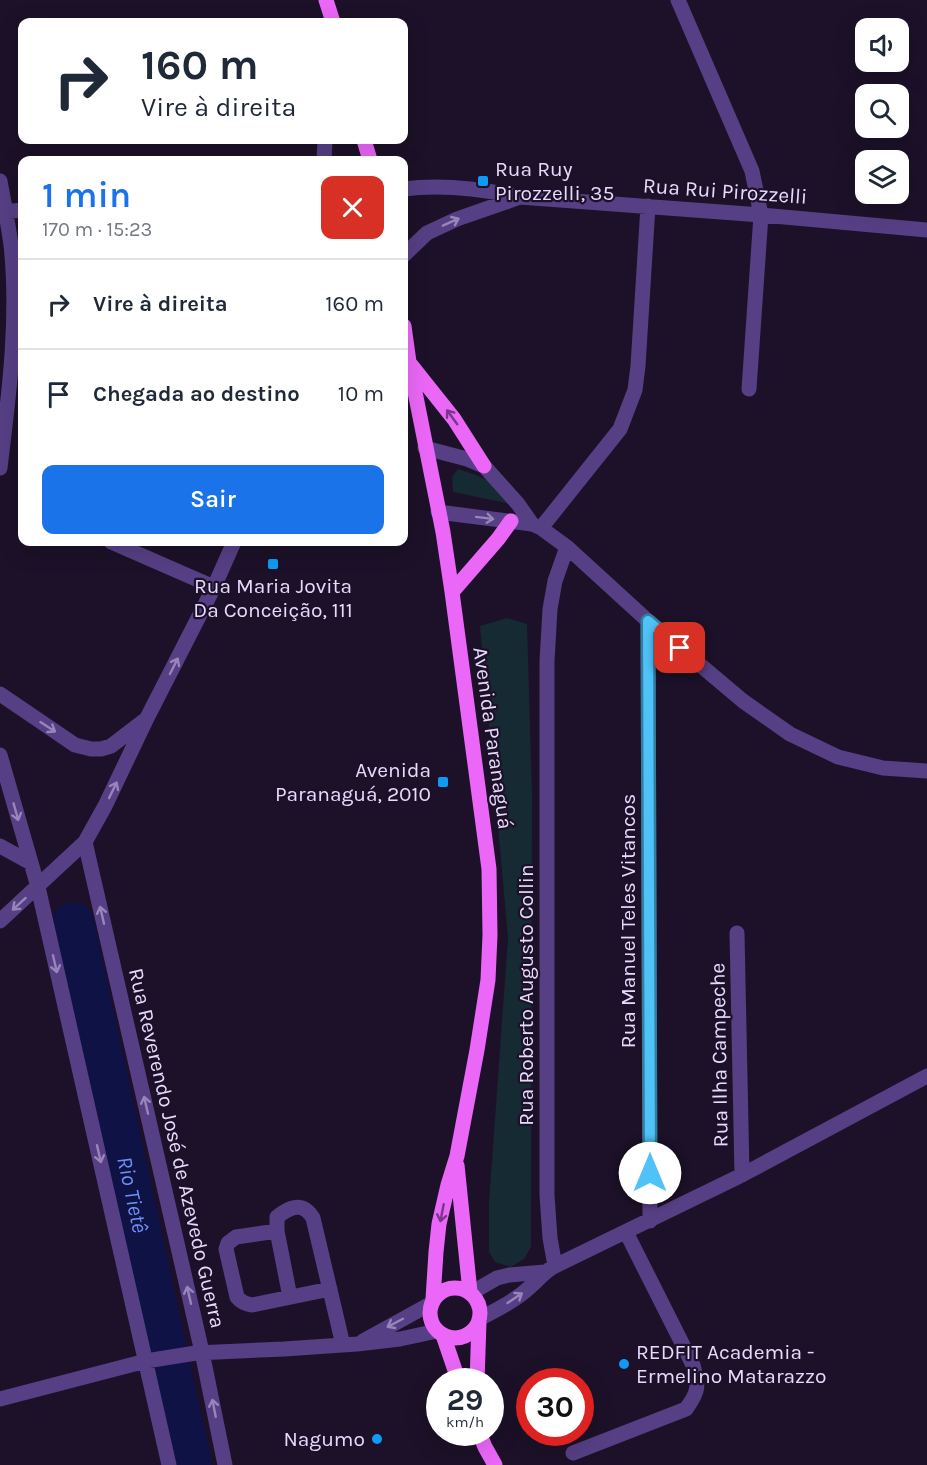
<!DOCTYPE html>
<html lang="pt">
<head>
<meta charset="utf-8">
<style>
  body { margin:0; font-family:Karla,sans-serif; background:#f6f6f7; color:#1f2937; height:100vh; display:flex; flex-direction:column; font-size:22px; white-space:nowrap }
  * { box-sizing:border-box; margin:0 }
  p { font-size:20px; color:#747a83 }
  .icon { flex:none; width:33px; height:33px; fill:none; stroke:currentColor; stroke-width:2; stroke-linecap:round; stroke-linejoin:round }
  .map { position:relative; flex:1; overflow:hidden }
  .panel { position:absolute; left:18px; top:156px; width:390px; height:390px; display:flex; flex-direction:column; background:#fff; border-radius:12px; box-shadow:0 6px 24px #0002 }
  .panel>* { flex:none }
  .hud { position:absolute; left:18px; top:18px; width:390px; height:126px; border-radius:12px; box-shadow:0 6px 24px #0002; background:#fff; color:#1f2937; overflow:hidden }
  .fabs { position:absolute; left:855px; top:18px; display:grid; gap:12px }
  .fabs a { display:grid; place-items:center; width:54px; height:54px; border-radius:12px; background:#fff; box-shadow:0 6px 24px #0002; font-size:30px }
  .speed { position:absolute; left:426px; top:1368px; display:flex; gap:12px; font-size:30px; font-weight:700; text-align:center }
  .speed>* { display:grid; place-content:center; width:78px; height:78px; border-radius:50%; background:#fff; box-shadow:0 6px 24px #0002; line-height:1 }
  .speed small { font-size:15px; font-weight:400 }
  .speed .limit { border:9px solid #d22; background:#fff; color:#111 }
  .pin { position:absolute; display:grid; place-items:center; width:51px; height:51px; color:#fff; margin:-26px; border-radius:12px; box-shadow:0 3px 9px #0006 }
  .me { position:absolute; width:66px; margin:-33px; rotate:0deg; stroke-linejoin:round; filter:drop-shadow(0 0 4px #0008) }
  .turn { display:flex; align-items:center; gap:21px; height:126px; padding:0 24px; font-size:27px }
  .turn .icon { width:78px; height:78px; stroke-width:2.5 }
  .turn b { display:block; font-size:42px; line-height:51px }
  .round { display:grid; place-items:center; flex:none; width:63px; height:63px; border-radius:12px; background:#f6f6f7 }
  .headline { display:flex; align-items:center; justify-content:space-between; height:102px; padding:0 24px }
  h1 { font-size:36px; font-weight:600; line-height:45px; color:#1a73e8 }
  .button { display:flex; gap:12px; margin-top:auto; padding:12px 24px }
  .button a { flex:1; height:69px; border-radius:12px; background:#1a73e8; color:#fff; font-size:24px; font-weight:600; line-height:69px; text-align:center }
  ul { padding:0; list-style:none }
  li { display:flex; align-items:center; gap:18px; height:90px; padding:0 24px; border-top:2px solid #e0e1e3 }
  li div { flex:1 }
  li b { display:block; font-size:22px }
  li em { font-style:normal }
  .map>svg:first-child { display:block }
  .green { fill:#152a32 }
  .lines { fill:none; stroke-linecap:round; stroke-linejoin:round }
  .river { stroke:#0e1245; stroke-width:42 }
  .minor { stroke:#563f84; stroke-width:15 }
  .major { stroke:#eb67f7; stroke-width:15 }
  .oneway { stroke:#9885ba }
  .oneway2 { stroke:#793885 }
  .route-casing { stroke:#337fa1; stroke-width:15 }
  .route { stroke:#4fc3f7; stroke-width:10 }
  .poi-dot { fill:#119af3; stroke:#1c1128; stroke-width:2 }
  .labels { text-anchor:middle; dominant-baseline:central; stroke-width:4.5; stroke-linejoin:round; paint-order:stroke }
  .poi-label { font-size:21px; fill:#e8dafd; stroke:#1c1128; text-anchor:start }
  .street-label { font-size:21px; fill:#e8dafd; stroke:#1c1128 }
  .water-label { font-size:22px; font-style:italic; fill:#6e90f7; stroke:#1c1128 }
</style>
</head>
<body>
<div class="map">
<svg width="927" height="1465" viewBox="0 0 927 1465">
  <rect width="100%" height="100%" fill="#1c1128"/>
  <path class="green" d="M458 469C485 478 494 480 511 504L453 492 452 477Z
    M507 618 527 624 532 795 531 1247 524 1259 511 1267 495 1262 489 1252V1202L508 938 480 626Z"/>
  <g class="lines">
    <path class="river" id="s1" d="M73 923 191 1465"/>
    <path class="minor" d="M678 0 752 171 761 215 749 389
      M324 160 325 140
      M0 181C4 202 8 223 11 245 19 319 9 394 0 468
      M404 189C442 184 482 189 520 197L761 215 927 230
      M5 212 22 210
      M404 255 427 233 457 219 520 197
      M425 448 467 459 484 466 518 504 532 524
      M438 512 532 524 541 528 567 547 648 621 743 701 790 734 838 757 883 768 927 771
      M541 528 620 429 635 390 638 366 648 206
      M111 542 214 587
      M648 621 650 1221
      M0 694 75 745 91 749H101L111 746 145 720
      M0 755 38 887 169 1465
      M85 842 202 1352 225 1465
      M0 846 31 863
      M0 921 85 842 105 806 147 718 214 587 234 542
      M737 933 742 1175
      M277 1231 236 1237 228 1243 226 1249 237 1297C241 1302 245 1304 252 1305L330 1289
      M555 1266 550 1238 547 1195V661L550 609 555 581 567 547
      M471 1293 497 1278 509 1275 545 1272
      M290 1297 277 1231V1217C285 1211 296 1203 306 1210 309 1212 311 1215 313 1218L343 1345
      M481 1318C498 1309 516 1300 530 1287 540 1279 543 1272 555 1266L742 1175 927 1076
      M363 1341 432 1303
      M0 1399 146 1361 196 1353 284 1349 357 1344 400 1339 437 1331
      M573 1453 686 1409C699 1391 699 1387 693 1365L626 1232"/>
    <path class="major" d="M326 0 333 22
      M364 140 370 160
      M404 326 409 362 443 532 452 592 489 869 490 935 488 980 477 1050 457 1156 448 1185 439 1224 436 1252 433 1299
      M411 365 454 419 484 466
      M452 592 498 539 511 521
      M457 1165 470 1292
      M430 1313a25 25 0 1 1 50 0a25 25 0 1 1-50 0Z
      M443 1335 459 1382
      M477 1382 479 1322
      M479 1432 485 1447 495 1465"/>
  </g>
  <defs><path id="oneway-shaft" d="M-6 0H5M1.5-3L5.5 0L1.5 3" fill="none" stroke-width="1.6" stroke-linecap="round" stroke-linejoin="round" transform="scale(1.5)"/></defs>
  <g class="oneway">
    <use href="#oneway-shaft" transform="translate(451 222) rotate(-24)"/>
    <use href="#oneway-shaft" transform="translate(485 518) rotate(7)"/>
    <use href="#oneway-shaft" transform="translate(174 666) rotate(-63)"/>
    <use href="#oneway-shaft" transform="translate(48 727) rotate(33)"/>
    <use href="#oneway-shaft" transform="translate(113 790) rotate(-64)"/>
    <use href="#oneway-shaft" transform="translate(16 812) rotate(74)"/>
    <use href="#oneway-shaft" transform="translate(19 904) rotate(138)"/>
    <use href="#oneway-shaft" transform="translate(102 915) rotate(-103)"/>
    <use href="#oneway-shaft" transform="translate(55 964) rotate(77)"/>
    <use href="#oneway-shaft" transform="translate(146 1105) rotate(-103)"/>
    <use href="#oneway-shaft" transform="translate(99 1154) rotate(77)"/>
    <use href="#oneway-shaft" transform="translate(189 1295) rotate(-103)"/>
    <use href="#oneway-shaft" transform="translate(515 1298) rotate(-34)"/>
    <use href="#oneway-shaft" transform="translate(395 1323) rotate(152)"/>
    <use href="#oneway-shaft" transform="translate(214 1408) rotate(-101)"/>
  </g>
  <g class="oneway2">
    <use href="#oneway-shaft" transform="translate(452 417) rotate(-126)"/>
    <use href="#oneway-shaft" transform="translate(442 1213) rotate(101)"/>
  </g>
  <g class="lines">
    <defs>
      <path id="route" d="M650 1173 648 621 680 648"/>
    </defs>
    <use href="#route" class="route-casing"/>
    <use href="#route" class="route"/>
  </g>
  <g class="poi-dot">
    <rect x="477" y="175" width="12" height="12" rx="3"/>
    <rect x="267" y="558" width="12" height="12" rx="3"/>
    <rect x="437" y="776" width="12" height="12" rx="3"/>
    <circle cx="624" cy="1364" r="6"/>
    <circle cx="377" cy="1439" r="6"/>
  </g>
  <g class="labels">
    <g class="poi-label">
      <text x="495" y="169">Rua Ruy<tspan x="495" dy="24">Pirozzelli, 35</tspan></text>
      <text x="273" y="586" text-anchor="middle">Rua Maria Jovita<tspan x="273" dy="24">Da Conceição, 111</tspan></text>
      <text x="431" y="770" text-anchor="end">Avenida<tspan x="431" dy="24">Paranaguá, 2010</tspan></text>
      <text x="636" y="1352">REDFIT Academia -<tspan x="636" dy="24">Ermelino Matarazzo</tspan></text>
      <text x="365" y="1439" text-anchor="end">Nagumo</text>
    </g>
    <g class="street-label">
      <text transform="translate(725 191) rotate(4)">Rua Rui Pirozzelli</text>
      <text transform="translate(493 738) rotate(82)">Avenida Paranaguá</text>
      <text transform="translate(628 921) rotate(-90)">Rua Manuel Teles Vitancos</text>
      <text transform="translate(526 995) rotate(-90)">Rua Roberto Augusto Collin</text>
      <text transform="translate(719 1055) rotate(-91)">Rua Ilha Campeche</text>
      <text transform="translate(177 1148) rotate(77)">Rua Reverendo José de Azevedo Guerra</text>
    </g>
    <g class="water-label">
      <text stroke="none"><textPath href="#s1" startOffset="278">Rio Tietê</textPath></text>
    </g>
  </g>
</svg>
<div class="fabs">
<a><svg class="icon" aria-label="sound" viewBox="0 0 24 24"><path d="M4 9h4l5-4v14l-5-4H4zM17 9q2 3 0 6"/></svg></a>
<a><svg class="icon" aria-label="search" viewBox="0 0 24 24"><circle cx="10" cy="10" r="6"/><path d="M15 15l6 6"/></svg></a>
<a><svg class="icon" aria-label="layers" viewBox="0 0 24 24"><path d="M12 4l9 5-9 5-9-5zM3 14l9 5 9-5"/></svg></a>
</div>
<div class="speed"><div>29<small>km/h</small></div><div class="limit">30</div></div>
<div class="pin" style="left:680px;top:648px;background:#d93025"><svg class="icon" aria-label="arrive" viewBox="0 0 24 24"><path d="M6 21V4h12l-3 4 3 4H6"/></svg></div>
<svg class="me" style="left:650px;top:1173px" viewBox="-20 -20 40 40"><circle r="19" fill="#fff"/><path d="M0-13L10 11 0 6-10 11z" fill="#4fc3f7"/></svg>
<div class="hud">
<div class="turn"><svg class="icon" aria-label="right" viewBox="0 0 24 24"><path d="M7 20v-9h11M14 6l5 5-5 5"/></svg><div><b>160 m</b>Vire à direita</div></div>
</div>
<section class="panel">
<div class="headline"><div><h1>1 min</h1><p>170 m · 15:23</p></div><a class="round" style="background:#d93025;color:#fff"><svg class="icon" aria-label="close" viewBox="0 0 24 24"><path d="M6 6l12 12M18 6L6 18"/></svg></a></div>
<ul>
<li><svg class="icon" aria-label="right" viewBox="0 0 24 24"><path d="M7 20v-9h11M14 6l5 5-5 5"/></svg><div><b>Vire à direita</b></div><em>160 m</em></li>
<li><svg class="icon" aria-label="arrive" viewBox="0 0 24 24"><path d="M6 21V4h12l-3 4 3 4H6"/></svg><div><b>Chegada ao destino</b></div><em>10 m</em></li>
</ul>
<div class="button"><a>Sair</a></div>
</section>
</div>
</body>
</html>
